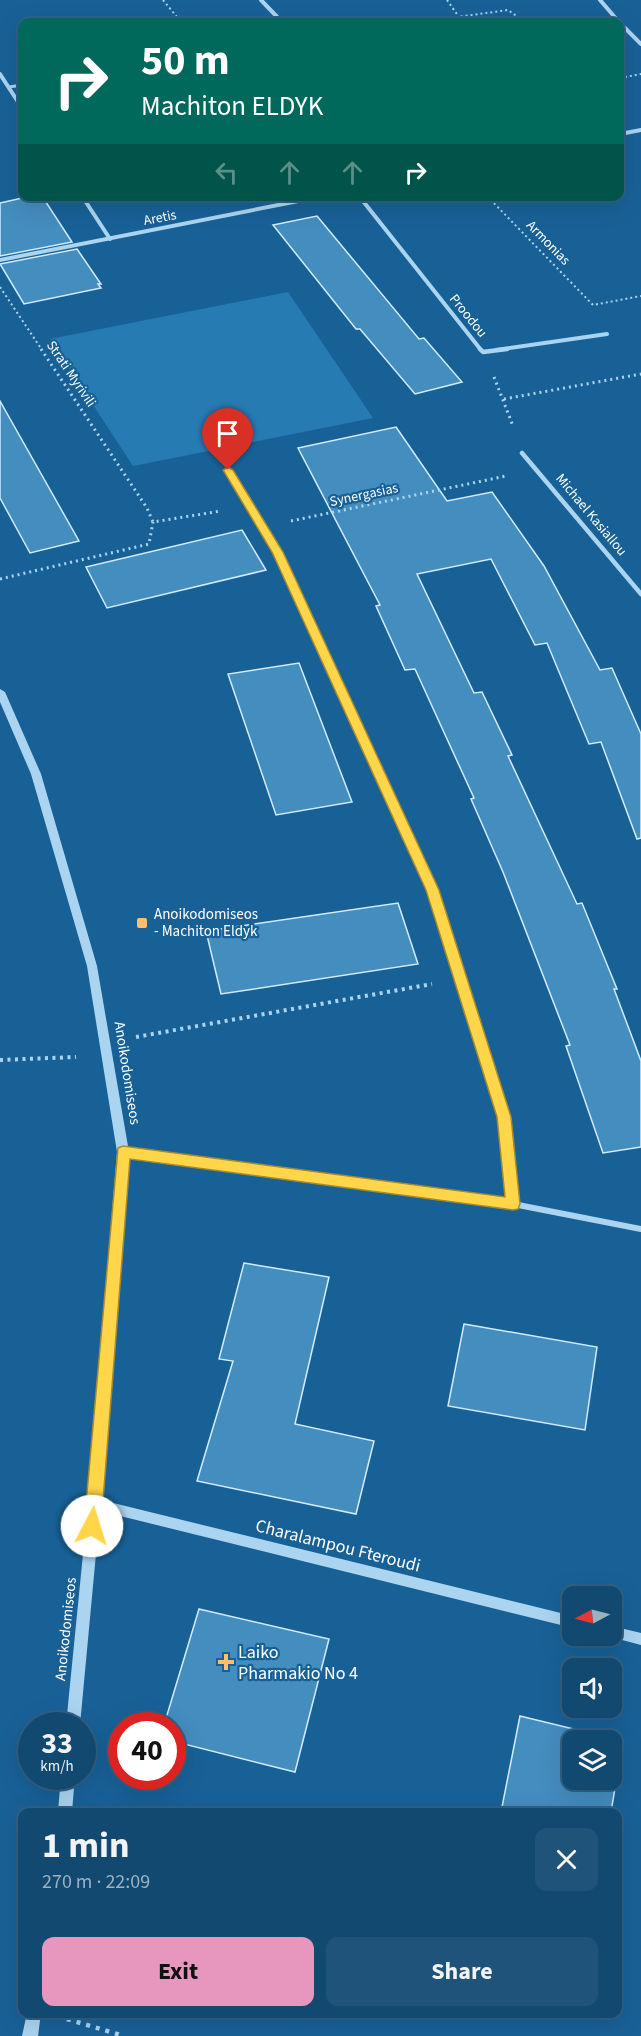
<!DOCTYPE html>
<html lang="en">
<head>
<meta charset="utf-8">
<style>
  body { margin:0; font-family:"Source Sans 3",sans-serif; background:#1f5379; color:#f1f3f6; height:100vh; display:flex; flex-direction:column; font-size:22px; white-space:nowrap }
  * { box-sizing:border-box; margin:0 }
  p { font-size:20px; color:#9cb2c3 }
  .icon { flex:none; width:33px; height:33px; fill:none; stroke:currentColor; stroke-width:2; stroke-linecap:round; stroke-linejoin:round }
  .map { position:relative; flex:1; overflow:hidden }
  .side { position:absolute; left:18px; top:1808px; width:604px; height:210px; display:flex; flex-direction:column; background:#124971; border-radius:12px; box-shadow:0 6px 24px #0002,0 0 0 2px #316184 }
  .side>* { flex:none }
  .banner { position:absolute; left:18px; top:18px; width:606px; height:183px; border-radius:12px; box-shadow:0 6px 24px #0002,0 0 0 2px #316184; background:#00695c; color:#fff; overflow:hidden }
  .needle { width:39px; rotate:263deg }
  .tools { position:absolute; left:562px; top:1586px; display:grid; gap:12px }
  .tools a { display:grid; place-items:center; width:60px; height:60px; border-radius:12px; background:#124971; box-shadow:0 6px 24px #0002,0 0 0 2px #316184; font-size:30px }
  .speed { position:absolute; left:18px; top:1712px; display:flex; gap:12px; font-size:30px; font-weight:700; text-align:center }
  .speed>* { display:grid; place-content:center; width:78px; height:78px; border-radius:50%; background:#124971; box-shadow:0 6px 24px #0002,0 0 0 2px #316184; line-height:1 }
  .speed small { font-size:15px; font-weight:400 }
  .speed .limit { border:9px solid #d22; background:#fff; color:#111 }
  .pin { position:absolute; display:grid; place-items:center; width:51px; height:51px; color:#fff; margin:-62px -26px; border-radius:50% 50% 50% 0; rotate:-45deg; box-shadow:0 0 6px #0007 }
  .pin .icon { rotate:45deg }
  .me { position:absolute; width:66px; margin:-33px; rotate:5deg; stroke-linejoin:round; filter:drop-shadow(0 0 4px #0008) }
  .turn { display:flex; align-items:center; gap:21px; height:126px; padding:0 24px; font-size:27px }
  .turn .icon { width:78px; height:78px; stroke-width:2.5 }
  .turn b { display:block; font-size:42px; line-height:51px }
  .lanes { display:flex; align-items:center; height:57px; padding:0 24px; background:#0003; justify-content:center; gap:30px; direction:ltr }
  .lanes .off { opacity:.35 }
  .round { display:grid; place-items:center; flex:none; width:63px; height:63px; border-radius:12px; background:#1f5379 }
  .head { display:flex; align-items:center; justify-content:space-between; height:102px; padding:0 24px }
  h1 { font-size:36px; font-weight:700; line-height:45px }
  .action { display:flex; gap:12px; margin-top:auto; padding:12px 24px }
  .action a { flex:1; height:69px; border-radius:12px; background:#e797bd; color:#111; font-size:24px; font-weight:700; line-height:69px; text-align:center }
  .action a+a { background:#1f5379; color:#f1f3f6 }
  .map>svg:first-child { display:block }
  .green { fill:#277bb3 }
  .building { fill:#448dbf; stroke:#d2ebfc; stroke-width:1.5; fill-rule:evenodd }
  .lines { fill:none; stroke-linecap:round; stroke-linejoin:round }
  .path-far3 { stroke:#abd4f1; stroke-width:2; stroke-dasharray:2 3; stroke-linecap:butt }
  .path-far2 { stroke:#abd4f1; stroke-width:3; stroke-dasharray:2 4; stroke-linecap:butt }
  .path-far1 { stroke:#abd4f1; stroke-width:4; stroke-dasharray:3 4.5; stroke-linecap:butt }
  .path { stroke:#abd4f1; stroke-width:4.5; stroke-dasharray:4 6; stroke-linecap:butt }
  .service { stroke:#abd4f1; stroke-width:3 }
  .minor-far2 { stroke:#abd4f1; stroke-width:4 }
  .minor-far1 { stroke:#abd4f1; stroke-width:4.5 }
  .minor { stroke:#abd4f1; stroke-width:6 }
  .tertiary { fill:#abd4f1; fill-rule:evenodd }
  .route { fill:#ffd54a; stroke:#a68a30; stroke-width:1.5 }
  .poi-dot { fill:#ffbf6b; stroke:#186197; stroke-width:2 }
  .labels { text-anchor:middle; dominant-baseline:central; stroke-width:4.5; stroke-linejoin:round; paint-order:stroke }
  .far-street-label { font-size:14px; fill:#fff; stroke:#186197 }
  .poi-label { font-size:15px; fill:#fff; stroke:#186197; text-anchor:start }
  .street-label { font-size:15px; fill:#fff; stroke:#186197 }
  .near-street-label { font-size:18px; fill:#fff; stroke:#186197 }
  .near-poi-label { font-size:18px; fill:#fff; stroke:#186197; text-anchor:start }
</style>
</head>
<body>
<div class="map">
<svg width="641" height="2036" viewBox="0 0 641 2036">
  <rect width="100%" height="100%" fill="#186197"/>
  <path class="green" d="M288 292 373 418 133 466 50 339Z"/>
  <path class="building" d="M31 196H42L72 242 0 256V203Z
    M317 216 419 339 424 338 462 382 415 394 360 329H356L273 225Z
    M77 249 101 284H98L101 288 24 304 0 264Z
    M0 401 79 541 30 553 0 498Z
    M396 427 447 501 492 492 544 566 600 670 612 668 641 734V838L637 839 601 742 589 744 547 643 535 645 491 559 417 574 474 693 482 692 512 755 508 756 577 904 582 903 617 989H614L641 1061V1147L603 1153 566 1046 570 1045 503 872 471 799 474 798 415 669 405 670 376 606 380 605 298 448Z
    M242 530 266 570 107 608 86 567Z
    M299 663 352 802 276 815 228 674Z
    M398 903 418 964 221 994 206 931Z
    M244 1263 329 1277 295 1424 374 1441 356 1514 197 1481 233 1361 219 1359Z
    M464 1324 597 1347 585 1430 448 1406Z
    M199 1609 329 1639 295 1772 172 1741V1725H164Z
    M520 1716 623 1741 611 1812H501ZM573 1740H612V1779H573Z"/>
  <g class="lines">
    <path class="path-far3" d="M163 0 181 22
      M447 0 459 17
      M421 22 508 10 525 22
      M620 78 641 74
      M487 196 593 305 641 296
      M0 287 42 350"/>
    <path class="path-far2" d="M41 349 147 508 153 522 221 511
      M494 377 513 426
      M504 399 641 374
      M291 521 506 476
      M0 579 149 544 153 522"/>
    <path class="path-far1" d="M136 1037 432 984
      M0 1060 76 1057"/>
    <path class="path" d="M67 2019 124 2036"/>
    <path class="service" d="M605 22 617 21
      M9 87 22 85"/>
    <path class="minor-far2" d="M261 0 282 22
      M600 0 619 22
      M620 23 641 44
      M0 74 22 108
      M620 134 641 130
      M82 196 110 239
      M359 196 481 350
      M0 260 324 196
      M496 350 607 334"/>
    <path class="minor-far1" d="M480 349 483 352 507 349
      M522 453 641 594
      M228 470 278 552 386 789"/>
    <path class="minor" d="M385 788 432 890 504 1117 513 1204
      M123 1152 513 1204 641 1229"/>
    <path class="tertiary" d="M0 689 5 692 41 774 97 966 129 1152 101 1500 573 1616V1628L100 1511 80 1725H66L88 1504 117 1152 87 966 31 774 0 702Z
      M612 1626 641 1633V1645L607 1636V1635H612Z
      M61 1776H75L72 1812H58Z
      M27 2013H41L38 2036H22Z"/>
  </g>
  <path class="route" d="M228 467 233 470 283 552 439 890 511 1117 520 1204 518 1209 513 1210 130 1159 101 1526 98 1532 92 1534 87 1532 84 1526 118 1148 123 1146 505 1197 497 1117 426 890 272 552 223 470Z"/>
  <g class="poi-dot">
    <rect x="136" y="917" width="12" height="12" rx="3"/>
    <path d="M223 1653h6v6h6v6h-6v6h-6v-6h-6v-6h6z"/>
  </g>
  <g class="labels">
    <g class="far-street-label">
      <text transform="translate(160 218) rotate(-11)">Aretis</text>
      <text transform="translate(548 243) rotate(46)">Armonias</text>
      <text transform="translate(468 316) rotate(51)">Proodou</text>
      <text transform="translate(71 374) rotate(56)">Strati Myrivili</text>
      <text transform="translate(364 495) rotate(-12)">Synergasias</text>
      <text transform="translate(591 515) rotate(50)">Michael Kasiallou</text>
    </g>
    <g class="poi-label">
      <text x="154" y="914">Anoikodomiseos<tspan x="154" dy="17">- Machiton Eldyk</tspan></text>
    </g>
    <g class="street-label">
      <text transform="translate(127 1073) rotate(81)">Anoikodomiseos</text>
      <text transform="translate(66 1629) rotate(-84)">Anoikodomiseos</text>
    </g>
    <g class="near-street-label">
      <text transform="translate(338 1546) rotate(14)">Charalampou Fteroudi</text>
    </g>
    <g class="near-poi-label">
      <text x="238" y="1652">Laiko<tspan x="238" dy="21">Pharmakio No 4</tspan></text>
    </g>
  </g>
</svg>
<div class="tools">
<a><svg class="needle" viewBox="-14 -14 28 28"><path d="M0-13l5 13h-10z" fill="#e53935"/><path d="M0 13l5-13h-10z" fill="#9cb2c3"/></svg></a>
<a><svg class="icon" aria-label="sound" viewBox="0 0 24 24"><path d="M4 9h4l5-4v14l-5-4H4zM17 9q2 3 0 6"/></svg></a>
<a><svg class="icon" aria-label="layers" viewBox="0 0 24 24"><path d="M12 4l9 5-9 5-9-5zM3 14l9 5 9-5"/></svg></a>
</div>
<div class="speed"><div>33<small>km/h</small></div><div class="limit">40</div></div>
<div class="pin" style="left:228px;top:470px;background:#d93025"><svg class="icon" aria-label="arrive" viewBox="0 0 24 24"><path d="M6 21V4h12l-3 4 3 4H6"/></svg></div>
<svg class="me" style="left:92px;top:1526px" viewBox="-20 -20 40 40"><circle r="19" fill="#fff"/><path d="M0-13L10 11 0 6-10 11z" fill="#ffd54a"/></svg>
<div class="banner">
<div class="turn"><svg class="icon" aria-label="right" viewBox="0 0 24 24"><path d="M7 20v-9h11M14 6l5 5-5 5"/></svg><div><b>50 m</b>Machiton ELDYK</div></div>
<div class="lanes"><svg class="icon off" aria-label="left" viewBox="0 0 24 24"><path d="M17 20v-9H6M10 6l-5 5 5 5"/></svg><svg class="icon off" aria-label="ahead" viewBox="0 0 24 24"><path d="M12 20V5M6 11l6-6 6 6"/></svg><svg class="icon off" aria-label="ahead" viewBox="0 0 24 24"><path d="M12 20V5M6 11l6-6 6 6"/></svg><svg class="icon" aria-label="right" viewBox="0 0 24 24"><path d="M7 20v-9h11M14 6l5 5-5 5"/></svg></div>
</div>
<section class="side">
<div class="head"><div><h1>1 min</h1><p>270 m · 22:09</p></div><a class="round"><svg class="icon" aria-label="close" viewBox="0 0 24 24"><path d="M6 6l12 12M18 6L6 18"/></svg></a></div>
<div class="action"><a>Exit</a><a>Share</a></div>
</section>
</div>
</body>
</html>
